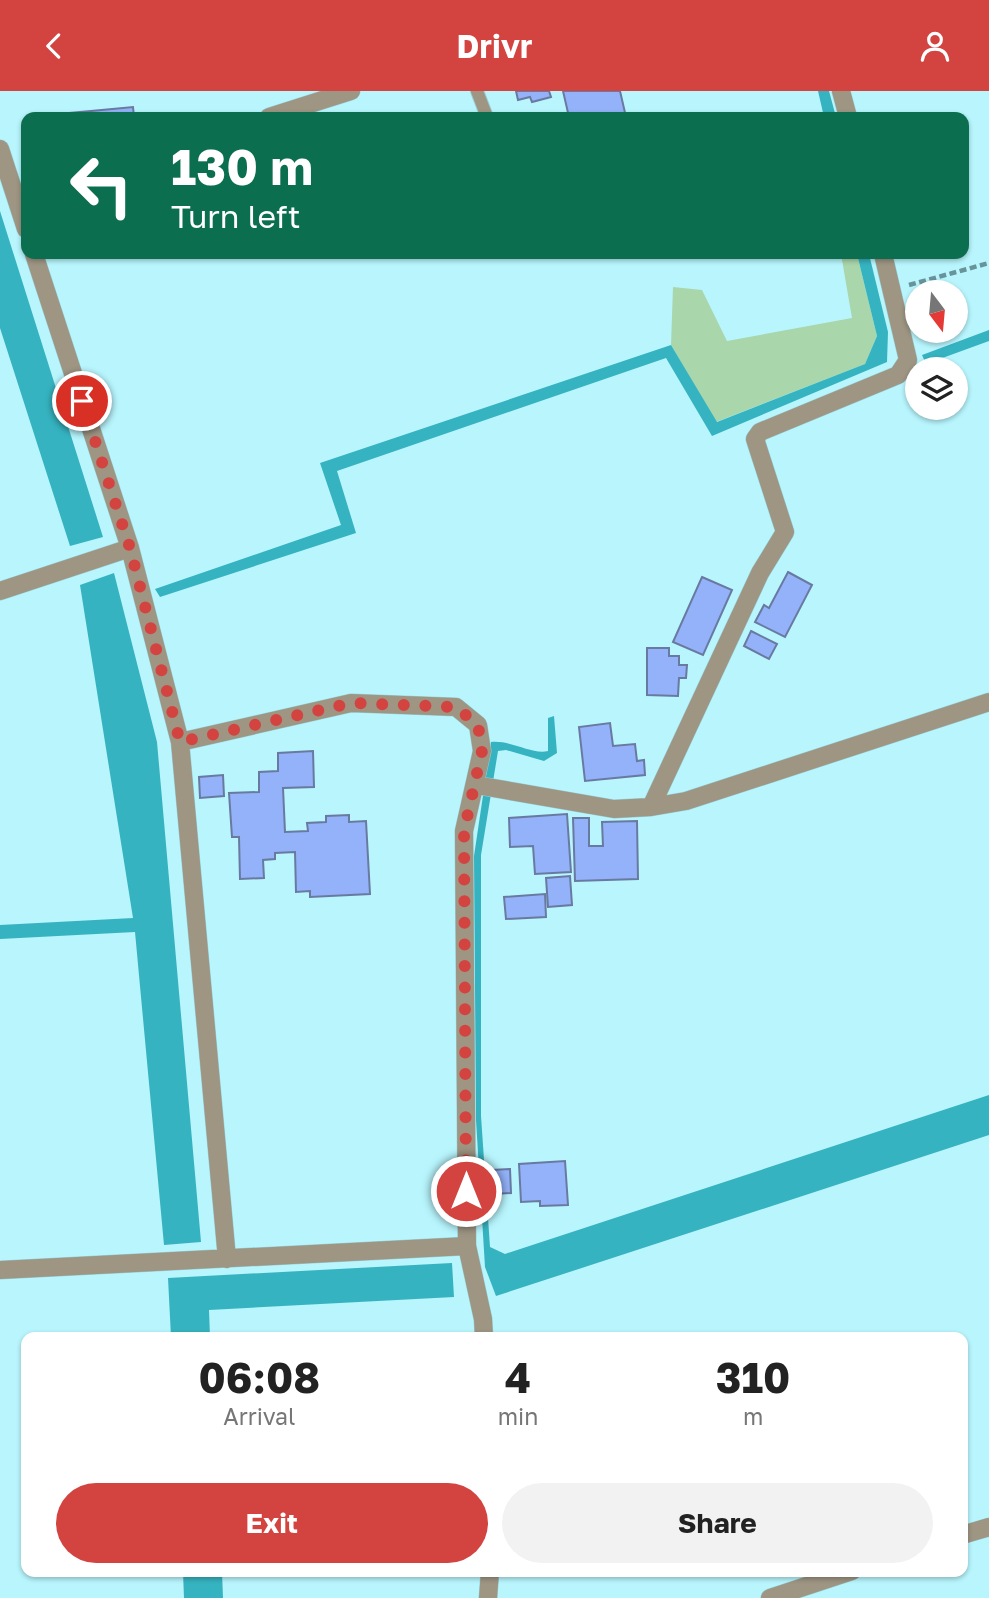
<!DOCTYPE html>
<html lang="en">
<head>
<meta charset="utf-8">
<style>
  body { margin:0; font-family:"Golos Text",sans-serif; background:#f2f2f2; color:#222; height:100vh; display:flex; flex-direction:column; font-size:26px; white-space:nowrap }
  * { box-sizing:border-box; margin:0 }
  p { font-size:23px; color:#767676 }
  .icon { flex:none; width:38px; height:38px; fill:none; stroke:currentColor; stroke-width:2; stroke-linecap:round; stroke-linejoin:round }
  .map { position:relative; flex:1; overflow:hidden }
  .drawer { position:absolute; left:21px; top:1241px; width:947px; height:245px; display:flex; flex-direction:column; background:#fff; border-radius:14px; box-shadow:0 2px 5px #0004 }
  .drawer>* { flex:none }
  .hud { position:absolute; left:21px; top:21px; width:948px; height:147px; border-radius:14px; box-shadow:0 2px 5px #0004; background:#0b6e4f; color:#fff; overflow:hidden }
  .needle { width:46px; rotate:164deg }
  .controls { position:absolute; left:905px; top:189px; display:grid; gap:14px }
  .controls a { display:grid; place-items:center; width:63px; height:63px; border-radius:50%; background:#fff; box-shadow:0 2px 5px #0004; font-size:35px }
  .pin { position:absolute; display:grid; place-items:center; width:60px; height:60px; color:#fff; margin:-30px; border:4px solid #fff; border-radius:50%; box-shadow:0 2px 7px #0007 }
  .me { position:absolute; width:77px; margin:-38px; rotate:0deg; stroke-linejoin:round; filter:drop-shadow(0 0 5px #0008) }
  .turn { display:flex; align-items:center; gap:24px; height:147px; padding:0 35px; font-size:32px }
  .turn .icon { width:91px; height:91px; stroke-width:2.5 }
  .turn b { display:block; font-size:49px; line-height:60px }
  .eta { display:flex; justify-content:space-evenly; align-items:center; height:119px; text-align:center }
  .eta b { font-size:42px; font-weight:700; line-height:49px }
  .cta { display:flex; gap:14px; margin-top:auto; padding:14px 35px }
  .cta a { flex:1; height:80px; border-radius:42px; background:#d34441; color:#fff; font-size:28px; font-weight:700; line-height:80px; text-align:center }
  .cta a+a { background:#f2f2f2; color:#222 }
  header { display:flex; justify-content:space-between; align-items:center; height:91px; padding:0 35px; background:#d34441; color:#fff; font-size:32px; font-weight:700 }
  .map>svg:first-child { display:block }
  .green { fill:#aad6ac }
  .water { fill:#36b3c0 }
  .building { fill:#93b2f9; stroke:#697aa1; stroke-width:2 }
  .lines { fill:none; stroke-linecap:round; stroke-linejoin:round }
  .service-casing { stroke:#98cfd6; stroke-width:14 }
  .minor-casing { stroke:#98cfd6; stroke-width:19 }
  .tertiary-casing { stroke:#98cfd6; stroke-width:19 }
  .path { stroke:#67949a; stroke-width:4.5; stroke-dasharray:7 3.5; stroke-linecap:butt }
  .service { stroke:#9e9583; stroke-width:12 }
  .minor { stroke:#9e9583; stroke-width:18 }
  .tertiary { stroke:#9e9583; stroke-width:18 }
  .route { stroke:#d34441; stroke-width:12; stroke-dasharray:0 21.6 }
</style>
</head>
<body>
<header><svg class="icon" aria-label="back" viewBox="0 0 24 24"><path d="M15 5l-7 7 7 7"/></svg>Drivr<svg class="icon" aria-label="person" viewBox="0 0 24 24"><circle cx="12" cy="8" r="4"/><path d="M4 21q1-7 8-7t8 7"/></svg></header>
<div class="map">
<svg width="989" height="1507" viewBox="0 0 989 1507">
  <rect width="100%" height="100%" fill="#b8f5fd"/>
  <path class="green" d="M841 163H857L877 245 865 273 716 331 671 254 673 196 702 199 727 250 852 227Z"/>
  <path class="water" d="M818 0H829L836 26H824Z
    M0 120 103 446 70 455 0 237Z
    M857 163H869L888 241 887 271 712 345 666 267 337 380 356 442 160 506 155 498 341 434 320 372 671 254 717 331 865 273 877 245Z
    M989 239V250L926 273 922 264Z
    M114 482 157 651 201 1151 164 1154 135 841 0 848V834L133 827 80 494Z
    M554 625 557 662 544 670 506 659 498 660 481 764V1025L490 1156 505 1163 989 1004V1044L496 1205 485 1176 476 1029 474 765 491 651C512 649 532 664 548 660V627Z
    M452 1172 454 1206 209 1219 210 1246H171L168 1187Z
    M183 1481H222L223 1507H184Z"/>
  <path class="building" d="M516 0H549L551 6 532 11 530 6 518 9Z
    M563 0H620L626 26H569Z
    M133 16 134 26H70V22Z
    M788 481 812 494 785 546 755 531 764 514 769 517Z
    M702 486 732 499 703 564 673 551Z
    M751 540 777 553 769 568 744 555Z
    M647 557H669V565H679V574H687L686 587H679L678 605 647 604Z
    M610 632 613 655 635 653 637 670 644 669 645 684 585 690 579 636Z
    M313 660 314 696 283 697 285 741 308 740 307 732 326 731V725L349 724V731L366 730 370 803 310 806V800L296 801 295 761 275 762V768L263 769 264 787 240 788 239 746H232L229 702 259 701V681L278 680V662Z
    M223 684 224 705 200 707 199 686Z
    M567 723 571 781 535 783 533 755 510 756 509 727Z
    M573 727H589V755H603L602 731 637 730 638 788 575 790Z
    M570 785 572 814 548 816 546 787Z
    M545 803 546 826 506 828 504 806Z
    M565 1070 568 1114 540 1115V1110L521 1111 519 1073Z
    M510 1078 511 1102 494 1103 492 1079Z"/>
  <g class="lines">
    <defs>
      <path id="service" d="M477 0 487 26"/>
      <path id="minor" d="M841 0 848 26
        M269 26 351 0
        M0 58 26 138
        M34 163 130 457 180 651 227 1168
        M0 500 130 457
        M180 651 351 612 456 616 478 634 482 660 464 740 467 1155 483 1228 484 1246
        M476 694 614 718 651 716 760 482 785 441 755 348 760 341 898 284 908 269 883 163
        M651 716 686 710 989 611
        M0 1179 467 1155
        M488 1507 490 1480"/>
      <path id="tertiary" d="M962 1444 989 1436
        M770 1507 852 1480"/>
    </defs>
    <use href="#service" class="service-casing"/>
    <use href="#minor" class="minor-casing"/>
    <use href="#tertiary" class="tertiary-casing"/>
    <path class="path" d="M909 194 989 172"/>
    <use href="#service" class="service"/>
    <use href="#minor" class="minor"/>
    <use href="#tertiary" class="tertiary"/>
  </g>
  <g class="lines">
    <path class="route" d="M82 310 130 457 180 651 351 612 456 616 478 634 482 660 464 740 466 1100"/>
  </g>
</svg>
<div class="controls">
<a><svg class="needle" viewBox="-14 -14 28 28"><path d="M0-13l5 13h-10z" fill="#e53935"/><path d="M0 13l5-13h-10z" fill="#767676"/></svg></a>
<a><svg class="icon" aria-label="layers" viewBox="0 0 24 24"><path d="M12 4l9 5-9 5-9-5zM3 14l9 5 9-5"/></svg></a>
</div>
<div class="pin" style="left:82px;top:310px;background:#d93025"><svg class="icon" aria-label="arrive" viewBox="0 0 24 24"><path d="M6 21V4h12l-3 4 3 4H6"/></svg></div>
<svg class="me" style="left:466px;top:1100px" viewBox="-20 -20 40 40"><circle r="17" fill="#d34441" stroke="#fff" stroke-width="3"/><path d="M0-11L8 9 0 5-8 9z" fill="#fff"/></svg>
<div class="hud">
<div class="turn"><svg class="icon" aria-label="left" viewBox="0 0 24 24"><path d="M17 20v-9H6M10 6l-5 5 5 5"/></svg><div><b>130 m</b>Turn left</div></div>
</div>
<section class="drawer">
<div class="eta">
<div><b>06:08</b><p>Arrival</p></div>
<div><b>4</b><p>min</p></div>
<div><b>310</b><p>m</p></div>
</div>
<div class="cta"><a>Exit</a><a>Share</a></div>
</section>
</div>
</body>
</html>
